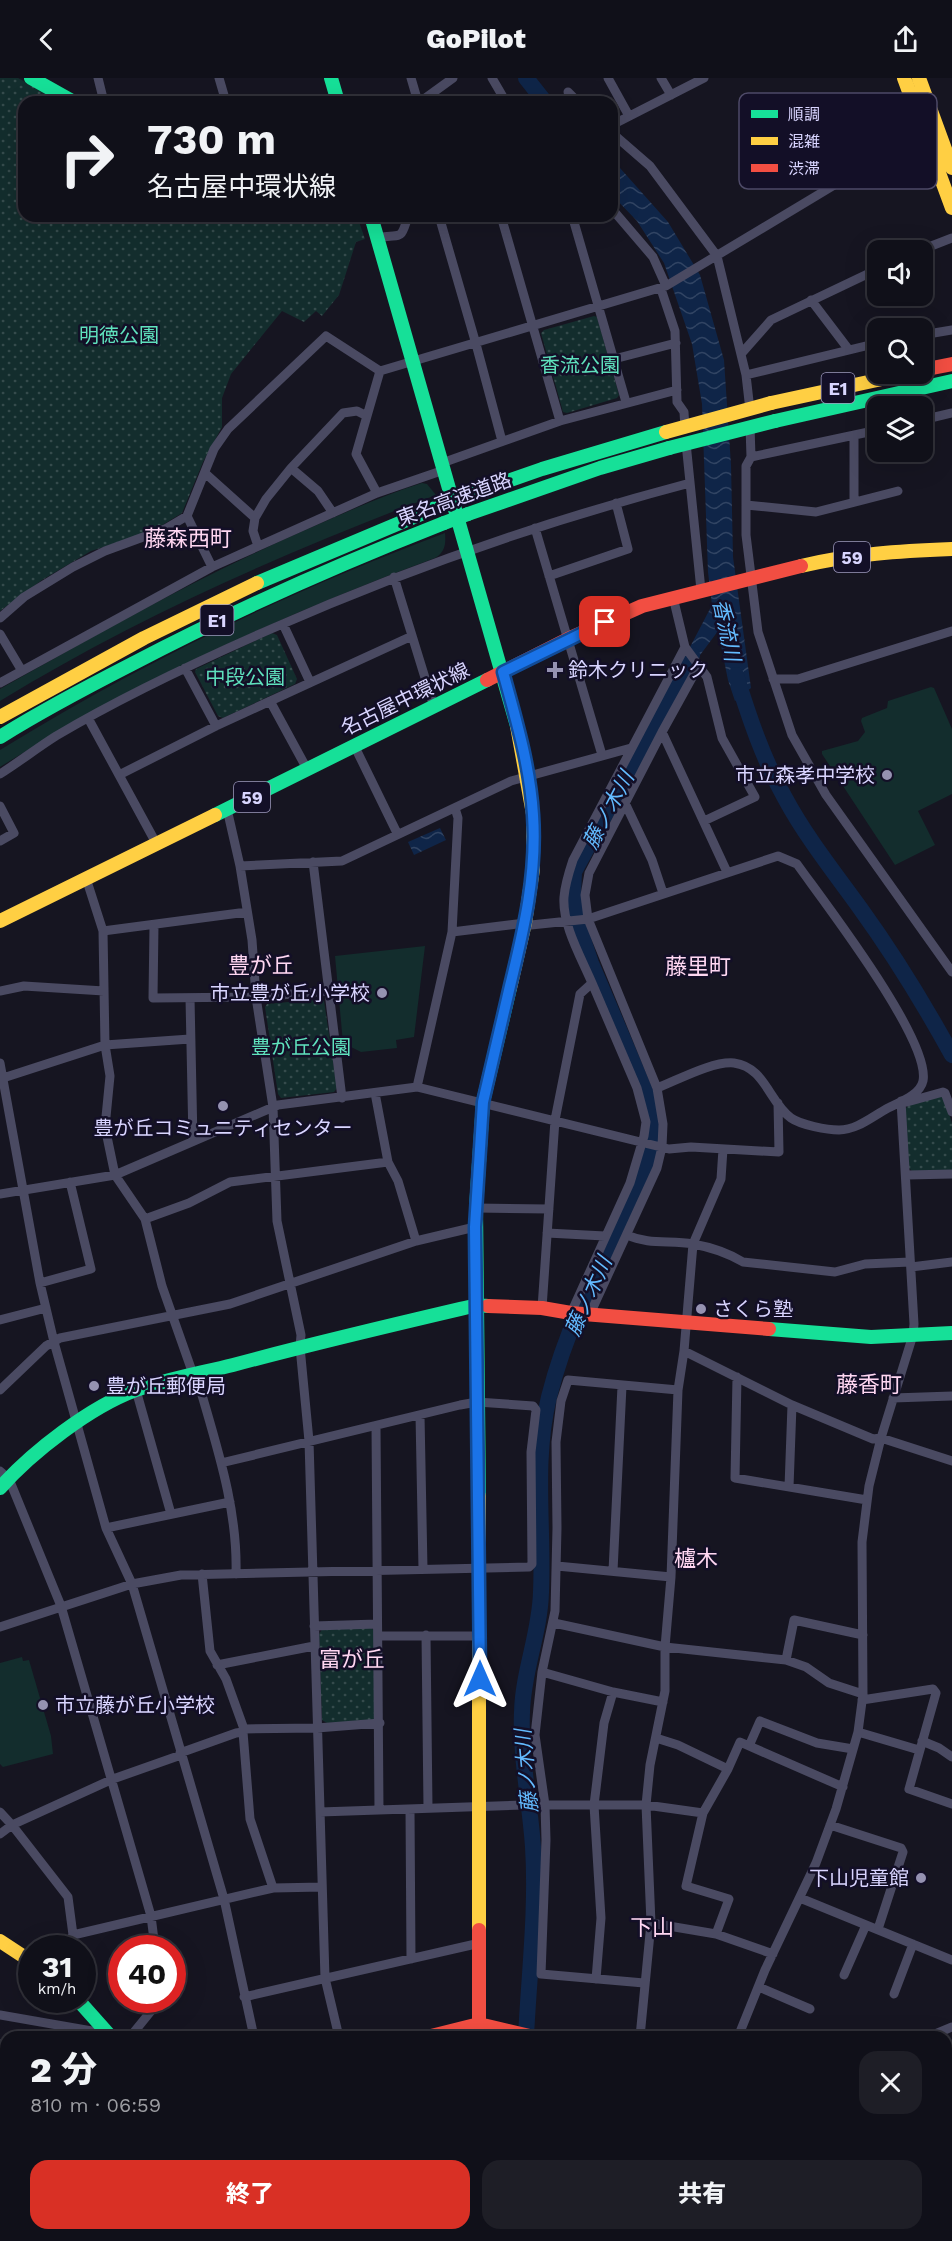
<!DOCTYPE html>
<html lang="ja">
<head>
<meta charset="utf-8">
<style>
  body { margin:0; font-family:"Work Sans","Noto Sans JP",sans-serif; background:#1e1e26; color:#f1f3f6; height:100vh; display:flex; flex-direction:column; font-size:22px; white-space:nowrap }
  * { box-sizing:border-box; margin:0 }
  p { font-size:20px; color:#9c9da2 }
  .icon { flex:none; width:33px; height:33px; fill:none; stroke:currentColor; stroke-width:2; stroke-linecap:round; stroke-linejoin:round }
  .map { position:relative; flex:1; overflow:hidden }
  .sheet { position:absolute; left:0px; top:1953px; width:952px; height:210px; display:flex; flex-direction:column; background:#101019; border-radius:18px 18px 0 0; box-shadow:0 6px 24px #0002,0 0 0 2px #303038 }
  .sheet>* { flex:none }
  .guide { position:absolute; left:18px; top:18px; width:600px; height:126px; border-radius:18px; box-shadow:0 6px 24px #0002,0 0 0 2px #303038; background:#101019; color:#f1f3f6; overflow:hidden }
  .fabs { position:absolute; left:867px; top:162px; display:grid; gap:12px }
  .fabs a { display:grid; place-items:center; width:66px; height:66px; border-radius:12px; background:#101019; box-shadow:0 6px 24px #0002,0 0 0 2px #303038; font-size:30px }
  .speed { position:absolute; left:18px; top:1857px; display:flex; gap:12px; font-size:30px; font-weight:700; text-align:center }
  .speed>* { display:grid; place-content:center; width:78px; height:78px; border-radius:50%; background:#101019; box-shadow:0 6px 24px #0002,0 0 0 2px #303038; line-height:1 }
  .speed small { font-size:15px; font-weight:400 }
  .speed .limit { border:9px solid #d22; background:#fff; color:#111 }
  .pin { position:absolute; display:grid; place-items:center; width:51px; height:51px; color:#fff; margin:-26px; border-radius:12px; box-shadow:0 3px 9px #0006 }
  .me { position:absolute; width:66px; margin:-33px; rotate:0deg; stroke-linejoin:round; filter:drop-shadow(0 0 4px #0008) }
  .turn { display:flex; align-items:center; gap:21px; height:126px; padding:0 30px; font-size:27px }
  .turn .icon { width:78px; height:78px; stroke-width:2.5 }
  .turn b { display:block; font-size:42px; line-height:51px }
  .round { display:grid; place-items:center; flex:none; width:63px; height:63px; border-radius:18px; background:#1e1e26 }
  .head { display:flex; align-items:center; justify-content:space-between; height:102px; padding:0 30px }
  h1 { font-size:36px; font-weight:800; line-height:45px }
  .primary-button { display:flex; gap:12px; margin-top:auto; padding:12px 30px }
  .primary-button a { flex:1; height:69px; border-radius:18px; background:#d93025; color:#fff; font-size:24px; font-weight:800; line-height:69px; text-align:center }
  .primary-button a+a { background:#1e1e26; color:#f1f3f6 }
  header { display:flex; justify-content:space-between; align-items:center; height:78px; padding:0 30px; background:#101019; font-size:27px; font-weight:800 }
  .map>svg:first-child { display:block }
  .green { fill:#132d2d }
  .park { fill:url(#park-dots) }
  .water { fill:url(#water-waves) }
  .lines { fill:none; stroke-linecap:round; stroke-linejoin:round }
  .river { stroke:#0f2548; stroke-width:16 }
  .street { stroke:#4a4a62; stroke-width:9 }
  .fast { stroke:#16e098; stroke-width:14 }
  .slow { stroke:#ffcf43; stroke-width:14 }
  .jam { stroke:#f24e42; stroke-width:14 }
  .fast-bridge { stroke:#16e098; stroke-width:14 }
  .slow-bridge { stroke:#ffcf43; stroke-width:14 }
  .route-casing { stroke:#114b97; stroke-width:15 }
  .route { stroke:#1a73e8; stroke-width:10 }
  .poi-dot { fill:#9592b1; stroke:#130f27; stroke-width:2 }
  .labels { text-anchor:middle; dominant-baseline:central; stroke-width:5; stroke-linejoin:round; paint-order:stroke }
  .shield { fill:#130f27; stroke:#9e9abe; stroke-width:1.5 }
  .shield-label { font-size:18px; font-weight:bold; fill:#d9d5ff }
  .park-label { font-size:20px; fill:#5fe1bd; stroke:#130f27 }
  .street-label { font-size:20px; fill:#d9d5ff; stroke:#130f27 }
  .poi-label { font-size:20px; fill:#d9d5ff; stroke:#130f27; text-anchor:start }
  .water-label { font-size:21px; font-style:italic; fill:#63bbff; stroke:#130f27 }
  .quarter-label { font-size:22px; fill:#ffd7f2; stroke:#130f27 }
  .key { fill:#130f27; stroke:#4e4a68; stroke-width:1.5 }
  .key-label { font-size:16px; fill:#d9d5ff }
</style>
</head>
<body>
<header><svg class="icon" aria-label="back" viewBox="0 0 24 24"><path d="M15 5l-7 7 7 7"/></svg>GoPilot<svg class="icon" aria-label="share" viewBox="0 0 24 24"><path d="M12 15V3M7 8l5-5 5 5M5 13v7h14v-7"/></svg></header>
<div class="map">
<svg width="952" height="2163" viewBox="0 0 952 2163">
  <defs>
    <pattern id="park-dots" width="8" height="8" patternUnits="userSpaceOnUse" patternTransform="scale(1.5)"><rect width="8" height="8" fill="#132d2d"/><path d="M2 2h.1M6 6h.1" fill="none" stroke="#354b4c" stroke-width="1.8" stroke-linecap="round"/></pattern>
    <pattern id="water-waves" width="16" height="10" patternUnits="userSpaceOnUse" patternTransform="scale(1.5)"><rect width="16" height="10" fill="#0f2548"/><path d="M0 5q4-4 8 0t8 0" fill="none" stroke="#314463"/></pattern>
  </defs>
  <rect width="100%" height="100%" fill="#161521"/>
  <path class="green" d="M422 405 427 406 436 417C286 474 137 539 0 623V611C99 555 199 499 303 453 342 436 381 418 422 405Z
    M445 455C446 466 445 474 435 480 284 536 137 603 0 689V672C141 585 290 513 445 455Z
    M931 609 934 610 952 651V716L918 733 935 767 895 787 822 676V673L858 663 865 654 861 643 862 640 887 630 888 623Z
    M425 868 414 959 396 962 397 970 361 974 343 965 335 878Z
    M22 1579 23 1583 29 1582 51 1658 53 1676 3 1689 0 1686V1585Z"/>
  <path class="park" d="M0 0H18L62 24H24V138H357L365 161 356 164 339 217 322 238 316 233 304 244 282 233 231 296 222 320V349L203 384 182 435 151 454 91 473 42 502 0 533Z
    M594 238 597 239 619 317 617 320 567 335 563 334 541 255 544 252Z
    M272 555 277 557 297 601 295 606 223 640 218 638 195 594 196 591Z
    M321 921 324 923 337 1010 334 1014 281 1020 278 1016 265 929 267 926Z
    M940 1018 944 1020 952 1045V1092L913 1094 909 1090 905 1031 909 1027Z
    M370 1549 375 1553 376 1639 371 1643 327 1645 322 1642 319 1556 323 1550Z
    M950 1959 952 2031 947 2033V1960Z"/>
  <path class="water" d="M612 81 668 144 700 197 724 282 731 387 733 479 751 610 735 623 728 602 718 553 686 596 678 592 712 527 708 494 702 326 692 266 664 185 637 143 612 117Z
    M440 750 446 762 414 777 408 764Z"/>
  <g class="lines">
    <path class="river" d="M526 0 545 24
      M736 597C749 639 763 681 785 720 806 759 834 794 860 830 894 877 924 926 952 977
      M526 1959C529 1896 537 1832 533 1769 530 1724 520 1679 522 1634 523 1593 540 1555 541 1514 544 1449 533 1384 549 1319 568 1242 608 1170 642 1099L651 1068 652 1041 646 1015 591 885 578 846 573 818 574 794 692 577
      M491 2163 492 2157"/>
    <path class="street" d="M98 0 104 24
      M219 0 226 24
      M411 0 418 24
      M492 0 506 24
      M608 0 629 38
      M661 0 671 17
      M568 14 578 24
      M420 24 453 0
      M612 47 704 0
      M612 55 650 88 717 178 746 297 750 332
      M612 131 653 179 666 208
      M439 138 476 266 502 363
      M501 138 560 343
      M570 138 574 144 626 324
      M377 160C401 154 400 166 408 138
      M921 172 952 160
      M661 211 675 253 677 324 684 334 685 351
      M811 222 849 272
      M922 257 952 252
      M741 276 771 242 878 191
      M614 281 676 265
      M746 297 878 265
      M922 342 952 335
      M750 348 751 379
      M878 352 751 379 746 388V457L758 554 792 657 826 717 952 894
      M854 357V424
      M686 365 701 512
      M442 385 560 343 677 312
      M291 390 343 335 357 333 365 337
      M205 395 255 440 253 453 258 468
      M377 415 356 376 380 293
      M746 427 816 434 898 413
      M187 438 212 489
      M255 440 266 421 291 390 318 413 333 435
      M535 450 602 677
      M549 498 628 471 616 425
      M394 499 434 629
      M673 519 685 569 707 599 722 660 755 719 704 743
      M0 540 24 519 73 489 105 473 165 451 187 438 214 371 228 351 326 258 380 293 666 208 846 100 923 50
      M283 546 310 604
      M0 556 22 593
      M185 590 216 648
      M773 601H798L952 553
      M0 605 212 489 377 415 444 392
      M270 623 307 691
      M88 640 156 765
      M662 654 727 794
      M354 667 397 755
      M0 696C19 684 37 670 56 658 125 617 198 583 271 551 407 491 546 443 690 405
      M119 697 216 648 412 558
      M625 725 652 782 663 815
      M0 728 14 755 0 763
      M227 731 240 788 252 862 256 919 273 1029 277 1143 301 1257 300 1269 309 1363 325 1900 339 1959
      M313 784 342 1020
      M240 788 342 783 511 703 631 670
      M86 800 103 853 105 967 110 998 105 1049 115 1097 145 1141 162 1208 193 1296
      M154 847 153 920 256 919 330 913
      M103 853 247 834
      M452 854 525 845 531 847 588 841 778 778 797 786C824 824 931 962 923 1003 920 1017 900 1024 888 1030 873 1038 857 1052 839 1052 827 1052 801 1047 791 1040 769 1024 765 989 734 985 712 983 678 1002 657 1010
      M0 913 24 908 104 913
      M190 920 193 1063
      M0 985 40 1205 54 1264 106 1450 132 1506 224 1821 254 1959
      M3 1000 105 967 190 961
      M417 1009 452 854 458 740 455 730
      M375 1015 388 1084 398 1103 416 1163
      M907 1024 943 1014 945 1015 952 1034
      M907 1097 952 1096
      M0 1116 115 1097 278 1027 417 1009 669 1071 691 1069 779 1074 778 1025
      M476 1130 549 1131
      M145 1141 189 1125 230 1104 388 1084
      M547 1155 605 1158
      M627 1157C649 1167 670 1162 693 1166 710 1169 728 1175 743 1184L835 1194 865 1186 910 1184
      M911 1189 952 1184
      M40 1205 91 1191 70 1104
      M542 1230 555 1042 580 916 592 905C581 879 562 847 564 819 565 806 569 794 573 782L685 569
      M571 1235 630 1105 644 1058 646 1044 637 1010 592 905
      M590 1236 657 1090 662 1069 663 1046 657 1010 588 841 585 817 589 795 662 654 699 587
      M0 1242 46 1230
      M684 1273 792 1327 873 1361 881 1360 952 1383
      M196 1296C214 1361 238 1427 236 1496
      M737 1299 735 1400 867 1422
      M0 1312 46 1268 60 1260 230 1226 416 1163 475 1149
      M136 1312 171 1436
      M893 1320 952 1318
      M420 1337 423 1491
      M376 1348 379 1732
      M0 1393 9 1401 61 1528 151 1838 155 1870
      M789 1409 792 1327
      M106 1450 230 1424
      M557 1488 671 1499
      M613 1493 622 1308
      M202 1496 210 1573 226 1601 244 1651 243 1654 250 1741 273 1810
      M554 1545 665 1569 786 1582 806 1589 829 1605 863 1616
      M314 1548 377 1546
      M0 1549 132 1506 181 1497 529 1489 532 1486 531 1374 536 1332 533 1328 477 1324 460 1327 221 1385
      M426 1557 428 1730
      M378 1558H480
      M786 1582 794 1542 863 1557
      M217 1587 314 1568
      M542 1594 613 1614 663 1624
      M862 1622 933 1611 936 1615 909 1711 952 1726
      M244 1651 317 1650 380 1645
      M858 1654 919 1672
      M656 1660 678 1667 728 1691
      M922 1663 939 1670 952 1679
      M749 1668 760 1643 817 1665 853 1671
      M180 1675 236 1655 243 1654
      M410 1731 411 1881
      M0 1734 12 1747 68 1819 73 1857 64 1870
      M320 1734 523 1727H646L703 1735
      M830 1747 901 1770 903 1774 878 1851
      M0 1756 12 1747 113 1701 181 1677
      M800 1820 952 1882
      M651 1845 716 1856 773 1876
      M716 1856 729 1821 686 1808 703 1735 728 1691 740 1664 843 1709
      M73 1857 273 1810 322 1809
      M844 1897 866 1847
      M596 1901 601 1840 594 1727 604 1645 613 1614
      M644 1905 541 1896 546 1762 545 1727 535 1657 542 1594 555 1533 557 1450 556 1364 561 1323 568 1302 678 1312
      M759 1909 810 1931
      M894 1916 913 1866
      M244 1919 480 1865
      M0 1937 109 1956
      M130 1959 160 1922
      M640 1959 651 1845 646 1727 650 1687 665 1613V1569L671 1499 678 1312 684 1273 693 1166 721 1101 723 1071
      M738 1959 765 1892 816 1785 836 1731 858 1654 863 1616 862 1464 869 1408 881 1360 913 1257 914 1246 901 1023
      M928 1959 952 1949
      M0 1966 6 1967
      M178 2157 180 2163
      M246 2157 248 2163
      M309 2157 310 2163
      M382 2157 383 2163
      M452 2157 453 2163
      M607 2157 608 2163
      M656 2157 670 2160
      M730 2157 761 2163
      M1 2163 18 2157
      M477 2163V2157
      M800 2163 801 2157
      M887 2163 888 2157"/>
    <path class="fast" d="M31 0 74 24
      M331 0 338 24
      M371 138 517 648
      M775 343 952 303
      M465 418 542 391 666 354
      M468 436 600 390 669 370
      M257 505 440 428
      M0 659C43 632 87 609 132 586 233 533 337 487 444 445
      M215 737 487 602
      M769 1251 871 1259 952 1255
      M0 1410C32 1374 90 1329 136 1312 167 1301 201 1295 233 1287 314 1265 396 1246 477 1227L488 1228
      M479 1418 476 1130 483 1024 510 910
      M78 1922 111 1959
      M536 2157 538 2163"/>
    <path class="slow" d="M904 0 952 130
      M919 0 952 90
      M771 325 905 296
      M801 488C851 476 901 473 952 471
      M0 639 144 560 257 505
      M0 843 215 737
      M510 910 525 845 533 791V736L517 648
      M479 1418V1852
      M0 1863 32 1884"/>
    <path class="jam" d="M922 292 952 286
      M487 602 568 561 642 528 801 488
      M488 1228 542 1230 571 1235 769 1251
      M479 1852V1946L483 1959
      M427 1959 479 1946 534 1959
      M0 2077 6 2075"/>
    <path class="fast-bridge" d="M669 370 775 343
      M440 428 465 418
      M444 445 468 436"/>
    <path class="slow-bridge" d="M666 354 771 325"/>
  </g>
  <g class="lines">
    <defs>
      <path id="route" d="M480 1601 475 1149 483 1024C492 985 501 947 510 908 524 851 537 796 533 737 530 688 516 641 503 594L605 544"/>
    </defs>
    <use href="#route" class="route-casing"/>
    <use href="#route" class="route"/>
  </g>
  <g class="poi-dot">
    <path d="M552 583h6v6h6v6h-6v6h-6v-6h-6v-6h6z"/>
    <circle cx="887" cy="697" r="6"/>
    <circle cx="382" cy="915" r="6"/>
    <circle cx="223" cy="1028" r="6"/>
    <circle cx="701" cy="1231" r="6"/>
    <circle cx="94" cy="1308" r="6"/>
    <circle cx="43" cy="1627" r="6"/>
    <circle cx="921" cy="1800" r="6"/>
  </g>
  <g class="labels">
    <g class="shield">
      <rect x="821.5" y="295" width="33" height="30" rx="4.5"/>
      <rect x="834" y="464" width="36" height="30" rx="4.5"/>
      <rect x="200.5" y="527" width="33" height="30" rx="4.5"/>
      <rect x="234" y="704" width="36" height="30" rx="4.5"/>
    </g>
    <g class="shield-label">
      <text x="838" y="310">E1</text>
      <text x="852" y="479">59</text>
      <text x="217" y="542">E1</text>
      <text x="252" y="719">59</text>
    </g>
    <g class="park-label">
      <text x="119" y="257">明徳公園</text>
      <text x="580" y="287">香流公園</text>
      <text x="245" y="599">中段公園</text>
      <text x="301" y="969">豊が丘公園</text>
    </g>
    <g class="street-label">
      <text transform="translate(454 421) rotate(-20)">東名高速道路</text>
      <text transform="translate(405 621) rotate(-26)">名古屋中環状線</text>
    </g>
    <g class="poi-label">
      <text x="568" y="592">鈴木クリニック</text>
      <text x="875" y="697" text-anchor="end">市立森孝中学校</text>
      <text x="370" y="915" text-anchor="end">市立豊が丘小学校</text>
      <text x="223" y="1050" text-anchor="middle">豊が丘コミュニティセンター</text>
      <text x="713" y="1231">さくら塾</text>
      <text x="106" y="1308">豊が丘郵便局</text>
      <text x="55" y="1627">市立藤が丘小学校</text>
      <text x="909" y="1800" text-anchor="end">下山児童館</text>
    </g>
    <g class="water-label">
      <text transform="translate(727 552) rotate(78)">香流川</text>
      <text transform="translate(608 732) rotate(-62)">藤ノ木川</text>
      <text transform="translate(588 1218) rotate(-66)">藤ノ木川</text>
      <text transform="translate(526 1693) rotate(-95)">藤ノ木川</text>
    </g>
    <g class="quarter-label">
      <text x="188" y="460">藤森西町</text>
      <text x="261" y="887">豊が丘</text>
      <text x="698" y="888">藤里町</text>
      <text x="869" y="1306">藤香町</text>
      <text x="696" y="1480">櫨木</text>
      <text x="352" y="1581">富が丘</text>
      <text x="652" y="1849">下山</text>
    </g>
  </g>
  <rect x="739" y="15" width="198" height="96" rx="9" class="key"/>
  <rect x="751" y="32" width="27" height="8" fill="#16e098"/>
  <rect x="751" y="59" width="27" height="8" fill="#ffcf43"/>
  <rect x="751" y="86" width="27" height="8" fill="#f24e42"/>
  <g class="key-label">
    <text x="788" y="42">順調</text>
    <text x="788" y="69">混雑</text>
    <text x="788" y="96">渋滞</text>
  </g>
</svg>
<div class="fabs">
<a><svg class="icon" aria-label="sound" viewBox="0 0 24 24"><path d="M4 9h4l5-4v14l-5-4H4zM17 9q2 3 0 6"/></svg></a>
<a><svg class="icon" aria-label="search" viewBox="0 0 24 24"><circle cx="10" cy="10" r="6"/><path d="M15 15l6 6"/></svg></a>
<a><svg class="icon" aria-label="layers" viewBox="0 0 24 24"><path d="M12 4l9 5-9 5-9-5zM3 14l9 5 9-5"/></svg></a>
</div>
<div class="speed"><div>31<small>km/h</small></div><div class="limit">40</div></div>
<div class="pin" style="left:605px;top:544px;background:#d93025"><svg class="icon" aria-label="arrive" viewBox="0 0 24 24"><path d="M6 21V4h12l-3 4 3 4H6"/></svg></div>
<svg class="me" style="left:480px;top:1601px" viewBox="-20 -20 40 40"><path d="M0-17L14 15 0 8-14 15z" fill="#1a73e8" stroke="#fff" stroke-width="4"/></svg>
<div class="guide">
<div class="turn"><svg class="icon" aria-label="right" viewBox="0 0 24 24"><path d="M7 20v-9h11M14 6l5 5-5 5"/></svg><div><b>730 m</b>名古屋中環状線</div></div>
</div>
<section class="sheet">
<div class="head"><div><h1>2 分</h1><p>810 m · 06:59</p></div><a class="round"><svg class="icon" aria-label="close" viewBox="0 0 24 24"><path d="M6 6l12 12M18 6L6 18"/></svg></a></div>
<div class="primary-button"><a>終了</a><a>共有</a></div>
</section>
</div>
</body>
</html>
